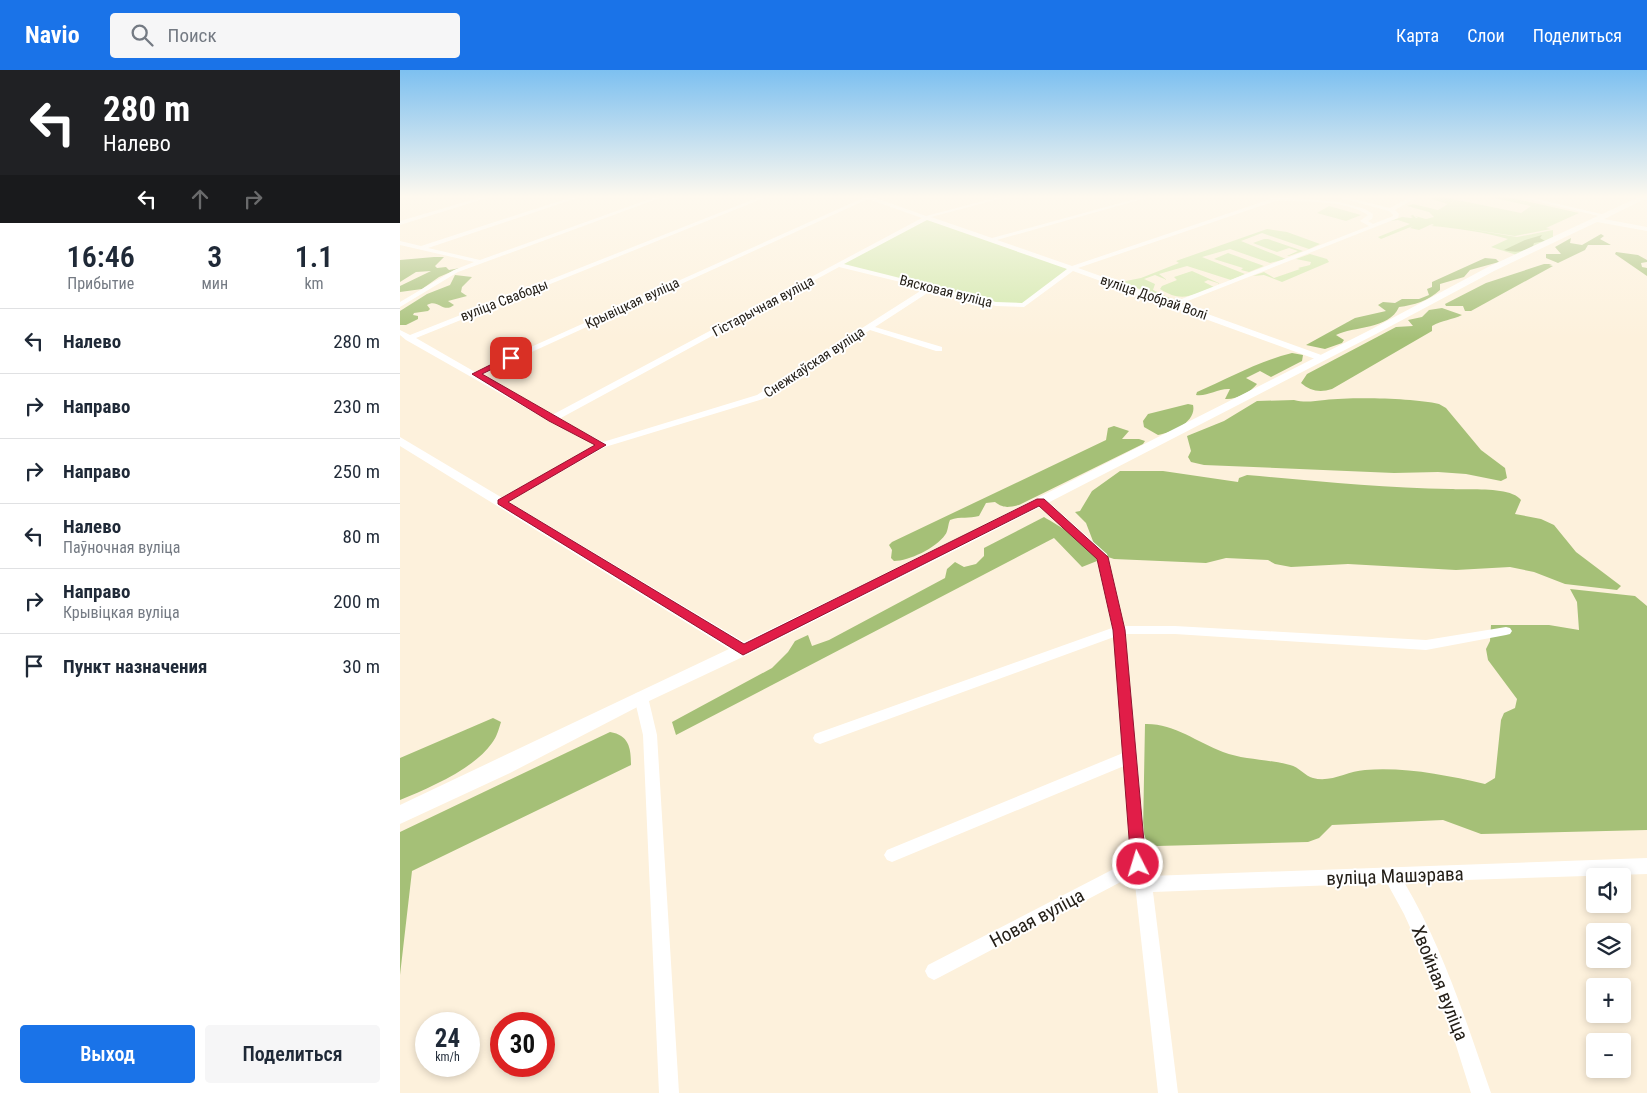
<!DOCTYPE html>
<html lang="ru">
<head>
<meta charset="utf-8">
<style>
  body { margin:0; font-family:"Roboto Condensed",sans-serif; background:#f6f6f7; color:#1f2937; height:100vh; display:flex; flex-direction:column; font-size:19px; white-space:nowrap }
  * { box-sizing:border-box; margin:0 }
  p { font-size:16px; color:#747a83 }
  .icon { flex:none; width:28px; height:28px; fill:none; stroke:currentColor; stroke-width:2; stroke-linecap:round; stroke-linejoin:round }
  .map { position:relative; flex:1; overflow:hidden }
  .sheet { display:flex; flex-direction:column; background:#fff; width:400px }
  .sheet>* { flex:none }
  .banner { background:#202124; color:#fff; overflow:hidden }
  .tools { position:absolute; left:1186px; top:798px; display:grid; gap:10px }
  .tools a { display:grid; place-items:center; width:45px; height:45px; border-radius:5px; background:#fff; box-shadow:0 2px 8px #0003; font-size:25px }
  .speed { position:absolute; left:15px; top:942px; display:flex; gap:10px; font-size:25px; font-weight:700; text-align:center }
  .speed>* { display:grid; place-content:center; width:65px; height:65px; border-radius:50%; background:#fff; box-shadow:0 2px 8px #0003; line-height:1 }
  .speed small { font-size:12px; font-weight:400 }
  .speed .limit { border:8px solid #d22; background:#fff; color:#111 }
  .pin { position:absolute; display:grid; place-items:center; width:42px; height:42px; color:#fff; margin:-21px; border-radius:10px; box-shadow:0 2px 8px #0006 }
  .me { position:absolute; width:55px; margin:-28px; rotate:355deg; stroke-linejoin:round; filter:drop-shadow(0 0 4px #0008) }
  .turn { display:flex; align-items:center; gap:18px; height:105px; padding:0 20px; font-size:22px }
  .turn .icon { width:65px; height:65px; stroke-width:2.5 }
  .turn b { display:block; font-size:35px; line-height:42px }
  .lanes { display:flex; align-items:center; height:48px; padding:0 20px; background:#0003; justify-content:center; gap:25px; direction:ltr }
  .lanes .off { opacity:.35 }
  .eta { display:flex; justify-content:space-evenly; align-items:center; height:85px; text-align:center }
  .eta b { font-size:30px; font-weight:600; line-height:35px }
  .cta { display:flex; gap:10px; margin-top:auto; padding:10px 20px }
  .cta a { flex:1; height:58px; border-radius:5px; background:#1a73e8; color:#fff; font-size:20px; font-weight:600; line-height:58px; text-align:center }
  .cta a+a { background:#f6f6f7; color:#1f2937 }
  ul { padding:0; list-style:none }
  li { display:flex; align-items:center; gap:15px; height:65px; padding:0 20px; border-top:1px solid #e0e1e3 }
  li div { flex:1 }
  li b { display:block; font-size:19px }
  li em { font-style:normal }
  header { display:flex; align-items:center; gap:30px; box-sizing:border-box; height:70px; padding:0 25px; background:#1a73e8; color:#fff }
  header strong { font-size:24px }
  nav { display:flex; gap:28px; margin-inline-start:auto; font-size:18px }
  .search { width:350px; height:45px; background:#f6f6f7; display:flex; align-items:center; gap:12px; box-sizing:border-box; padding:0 18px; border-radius:5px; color:#747a83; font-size:19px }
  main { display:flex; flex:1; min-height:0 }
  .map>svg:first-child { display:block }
  .green { fill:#d1e8ab }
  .forest { fill:#a5c077 }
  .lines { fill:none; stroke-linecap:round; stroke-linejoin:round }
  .minor { fill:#fff; fill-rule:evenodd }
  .major { fill:#fff; fill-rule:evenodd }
  .route { fill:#e11d48; stroke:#92132f }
  .labels { text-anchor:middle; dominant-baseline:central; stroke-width:4; stroke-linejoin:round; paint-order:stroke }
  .far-street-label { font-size:14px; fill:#252019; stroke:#fff }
  .near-street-label { font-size:19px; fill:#252019; stroke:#fff }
</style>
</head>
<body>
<header>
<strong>Navio</strong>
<div class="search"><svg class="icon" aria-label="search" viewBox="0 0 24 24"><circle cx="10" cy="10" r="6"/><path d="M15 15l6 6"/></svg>Поиск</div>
<nav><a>Карта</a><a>Слои</a><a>Поделиться</a></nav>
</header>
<main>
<section class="sheet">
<div class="banner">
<div class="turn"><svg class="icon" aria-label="left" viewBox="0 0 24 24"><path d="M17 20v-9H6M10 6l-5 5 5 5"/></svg><div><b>280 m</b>Налево</div></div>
<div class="lanes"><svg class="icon" aria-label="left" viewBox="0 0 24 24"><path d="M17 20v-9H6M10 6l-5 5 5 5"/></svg><svg class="icon off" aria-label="ahead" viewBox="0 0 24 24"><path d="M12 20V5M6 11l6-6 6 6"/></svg><svg class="icon off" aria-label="right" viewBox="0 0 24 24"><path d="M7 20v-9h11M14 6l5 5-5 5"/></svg></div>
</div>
<div class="eta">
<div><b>16:46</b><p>Прибытие</p></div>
<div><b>3</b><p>мин</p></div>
<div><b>1.1</b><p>km</p></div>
</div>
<ul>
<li><svg class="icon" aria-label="left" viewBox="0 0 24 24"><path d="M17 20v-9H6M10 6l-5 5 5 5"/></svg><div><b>Налево</b></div><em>280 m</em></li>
<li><svg class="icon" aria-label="right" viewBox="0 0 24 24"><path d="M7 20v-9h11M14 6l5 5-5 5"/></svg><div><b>Направо</b></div><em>230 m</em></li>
<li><svg class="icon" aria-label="right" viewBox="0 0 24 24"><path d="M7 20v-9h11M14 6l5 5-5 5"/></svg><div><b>Направо</b></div><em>250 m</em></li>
<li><svg class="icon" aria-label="left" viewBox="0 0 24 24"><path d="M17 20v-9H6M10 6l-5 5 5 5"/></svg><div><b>Налево</b><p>Паўночная вуліца</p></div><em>80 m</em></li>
<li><svg class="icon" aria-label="right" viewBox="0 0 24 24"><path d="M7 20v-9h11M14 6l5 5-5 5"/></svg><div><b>Направо</b><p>Крывіцкая вуліца</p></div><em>200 m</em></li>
<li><svg class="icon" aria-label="arrive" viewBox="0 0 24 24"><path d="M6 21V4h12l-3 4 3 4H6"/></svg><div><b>Пункт назначения</b></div><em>30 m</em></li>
</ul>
<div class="cta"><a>Выход</a><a>Поделиться</a></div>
</section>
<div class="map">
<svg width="1247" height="1023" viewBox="0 0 1247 1023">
  <rect width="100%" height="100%" fill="#fdf1dc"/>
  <path class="green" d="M1038 126 1121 143 1131 136 1085 126H1102L1179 143 1146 158 1151 159 1115 166 1062 158 1117 167 1153 160V168L1120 186 1091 177 1108 169C1083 162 1057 158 1031 156L1034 155 1032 154 1019 160 1010 158 1013 156 981 169 978 167 1010 154 998 150 990 151 1002 147 1011 148 1013 147 1010 146 1013 145 1016 148H1018L1015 146 1026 149 1034 147 1029 142 1007 136 1013 134 1038 140 1048 134 1031 129Z
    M929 136 961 145 946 151 917 143Z
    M526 148 672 198 624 235 596 234 439 195Z
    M867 159 887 162 920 174 909 179 862 163 841 171 886 189 870 193 830 179 802 187 845 204 831 210 787 196 759 204 767 210 755 205 744 209 755 214 753 220 776 231 774 232 721 212 741 208 779 193 776 191Z
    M864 169H868L903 181 889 186H887L898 181 889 178 877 182 853 173Z
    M828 183 864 196 849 202 841 200 843 198 814 189Z
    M910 184 927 189 929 192 882 212 864 205 853 206 864 202 874 208 900 199 898 198 910 195 911 192 896 189Z
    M792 201 821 214 808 210 804 212 814 217C792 225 782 233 760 219L762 216 777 210 774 207Z"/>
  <path class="forest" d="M1201 164 1204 166 1200 169 1211 175H1188L1185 180 1158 193 1146 188V184H1161L1155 177 1171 168 1170 173 1182 175Z
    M1142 165 1140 168 1145 171 1134 173 1133 176C1122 182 1117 183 1104 180L1125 170Z
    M1216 182 1238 185 1247 190V192L1241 193 1242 197 1247 198V206L1215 184Z
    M34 187H44L35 196 37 198 46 197 49 200 60 198 39 207 22 219 0 222V216L31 201 16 202 0 212V190Z
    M1085 188 1096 189 1099 192 1070 200 1064 207 1040 214V220C1028 231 1014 235 999 237 989 260 953 256 936 265L944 270 942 273 925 279 906 275 955 248 986 241 978 235 983 232 995 233 1002 229H1019L1029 225 1027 219 1032 217V212Z
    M1144 194H1152L1149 195 1153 196 1071 241H1065L1063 236H1046L1045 234 1086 213Z
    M55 205 72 207 62 217 61 222 67 226 48 231 54 235C43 244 38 228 27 235L30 239 28 241 14 243 13 245 18 246V249L6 255H0V241L27 224 50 215Z
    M1042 238 1062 245C1052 250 1042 250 1032 256V261L932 319C920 323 910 321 901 313L907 304 996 257 1013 256 1008 250 1022 247 1029 240Z
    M892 283 903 285 902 291 871 307 860 301 846 308 857 314C851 322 836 330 825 329L830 319C818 318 807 327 796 325L797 322C829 308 859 291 892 283Z
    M894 330C905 333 914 331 925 330 953 327 1012 328 1039 334L1046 338 1081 380 1105 398 1107 408 1101 411 1066 404 1038 402 994 403 804 395 791 392 788 387 791 381 787 366 824 351 857 331Z
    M788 334 793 335C797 352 772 363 758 365L744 357 743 351 748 344Z
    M714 356 729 361 722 369H739L745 371 743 374 619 435C609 437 604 439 595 432L586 433 579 446C569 449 561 446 550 450 548 454 548 462 545 465 536 478 509 491 494 491L491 488 492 480 489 475 492 472 706 370 708 358Z
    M720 401H763L838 412 839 408 847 405C915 411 983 418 1051 419 1068 420 1111 416 1121 430L1115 444 1141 449 1154 455 1176 482 1221 516 1217 520 1165 514 1134 502 1110 497 1056 500 948 494 891 497 875 494 868 490 826 488 806 493 714 489 705 486 696 479 686 453 675 442 680 441 692 421Z
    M644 447C657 455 696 476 697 491L682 497 654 468 276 665 272 652 372 598 388 582 395 571 408 565 412 576 429 570 545 508 547 499 555 492 564 497 576 494 584 486V478Z
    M1170 519 1235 526 1247 536V760L1081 764 1043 750 932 755 919 768 908 772 757 776 747 772 743 762 745 654C773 653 797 672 823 682 844 690 868 689 890 695 899 697 905 706 913 708 931 713 947 701 965 700 1006 697 1045 705 1085 714L1095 708 1101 650 1104 643 1115 638 1117 629 1088 590 1086 579 1090 571 1091 555H1149L1179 560 1177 532Z
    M93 648 101 652C99 658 97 667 92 673 74 699 29 718 0 730V688Z
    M210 662C229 665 231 678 231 695L12 801 0 905V762Z"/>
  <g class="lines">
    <path class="minor" d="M85 126H93L0 155V151Z
      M175 126H183L28 178 80 190 258 126H265L58 202 0 237V232L54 200 74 192 0 175V171L21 176Z
      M362 126H369L16 268 75 302 463 128 462 126H473V127L526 146 602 126H610L531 147 592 168 746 126H753L597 170 672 196 871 129 867 126 939 132 965 139 973 144 972 149 968 151 973 154 993 146V145L989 141 933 126H941L990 138 1012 126H1019L995 140 999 144 998 148 780 234 924 286V290H918L673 201 624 237 596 236 532 220 475 257 542 277V281H536L470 260 363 329 205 377 105 434H97L96 432 97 430 195 375 149 351 6 270 0 265V260L10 265ZM468 129 522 148 152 345 81 305ZM875 131C905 132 942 129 968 145L960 151 969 156 774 232 678 198ZM527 150 667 199 622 233 596 232 444 194ZM439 197 525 218 357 325 203 372 159 349Z
      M1115 126H1124L1210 146 1207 148Z
      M641 428 645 429 707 484 724 556H775L1026 570 1106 557 1110 558 1112 561 1110 564 1106 565 1026 580 775 564H725L747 794 750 806 1247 788V804L1004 812C1043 878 1066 951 1091 1023H1071L1039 921 1004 844 987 813 753 822 778 1023H758L734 805 540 907 534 910 528 907 525 901 528 895 731 790 724 696 492 792 487 790 484 785 487 780 723 683 714 567 420 674 415 672 413 668 415 664 712 558 698 488 637 433 636 431 637 429Z
      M241 622 246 623 248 627 257 665 279 1023H259L243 665 234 627 236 623Z"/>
    <path class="major" d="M1241 126H1247V128L1204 149 1247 157V161L1197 152 1094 201 976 264 570 473 349 584 247 632 110 703 0 754V735L329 579 0 376V367L344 572 560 467 970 260 1088 197Z"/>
  </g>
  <linearGradient id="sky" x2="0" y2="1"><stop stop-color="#7dc0f0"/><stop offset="0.47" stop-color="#fef9ef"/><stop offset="1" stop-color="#fef9ef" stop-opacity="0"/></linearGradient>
  <rect width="1247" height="269" fill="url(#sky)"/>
  <path class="route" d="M108 286 115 288 82 304 206 375 108 432 344 574 637 429H644L708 487 725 560 746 794 744 800 738 802 733 800 731 794 713 560 697 489 639 436 343 585 98 434V430L195 375 149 351 72 304Z"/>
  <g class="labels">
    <g class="far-street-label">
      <text transform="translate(546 221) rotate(14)">Вясковая вуліца</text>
      <text transform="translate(754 227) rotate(19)">вуліца Добрай Волі</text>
      <text transform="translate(104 230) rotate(-21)">вуліца Свабоды</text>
      <text transform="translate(232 233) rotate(-25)">Крывіцкая вуліца</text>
      <text transform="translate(363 236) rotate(-28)">Гістарычная вуліца</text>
      <text transform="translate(414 292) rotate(-33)">Снежкаўская вуліца</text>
    </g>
    <g class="near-street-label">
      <text transform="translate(995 806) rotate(-2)">вуліца Машэрава</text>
      <text transform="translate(637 848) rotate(-28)">Новая вуліца</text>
      <text transform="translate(1040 913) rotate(68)">Хвойная вуліца</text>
    </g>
  </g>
</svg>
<div class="tools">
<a><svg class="icon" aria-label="sound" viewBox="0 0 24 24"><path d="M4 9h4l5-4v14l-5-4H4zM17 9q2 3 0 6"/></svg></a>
<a><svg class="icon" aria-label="layers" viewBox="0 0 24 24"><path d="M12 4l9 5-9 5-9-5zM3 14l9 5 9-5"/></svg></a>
<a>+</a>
<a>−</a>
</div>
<div class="speed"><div>24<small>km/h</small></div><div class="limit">30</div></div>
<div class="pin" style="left:111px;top:288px;background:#d93025"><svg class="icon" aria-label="arrive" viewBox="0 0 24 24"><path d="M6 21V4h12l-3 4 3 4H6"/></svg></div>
<svg class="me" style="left:738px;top:794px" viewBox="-20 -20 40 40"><circle r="17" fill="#e11d48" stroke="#fff" stroke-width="3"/><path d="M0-11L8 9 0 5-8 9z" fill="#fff"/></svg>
</div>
</main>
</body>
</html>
